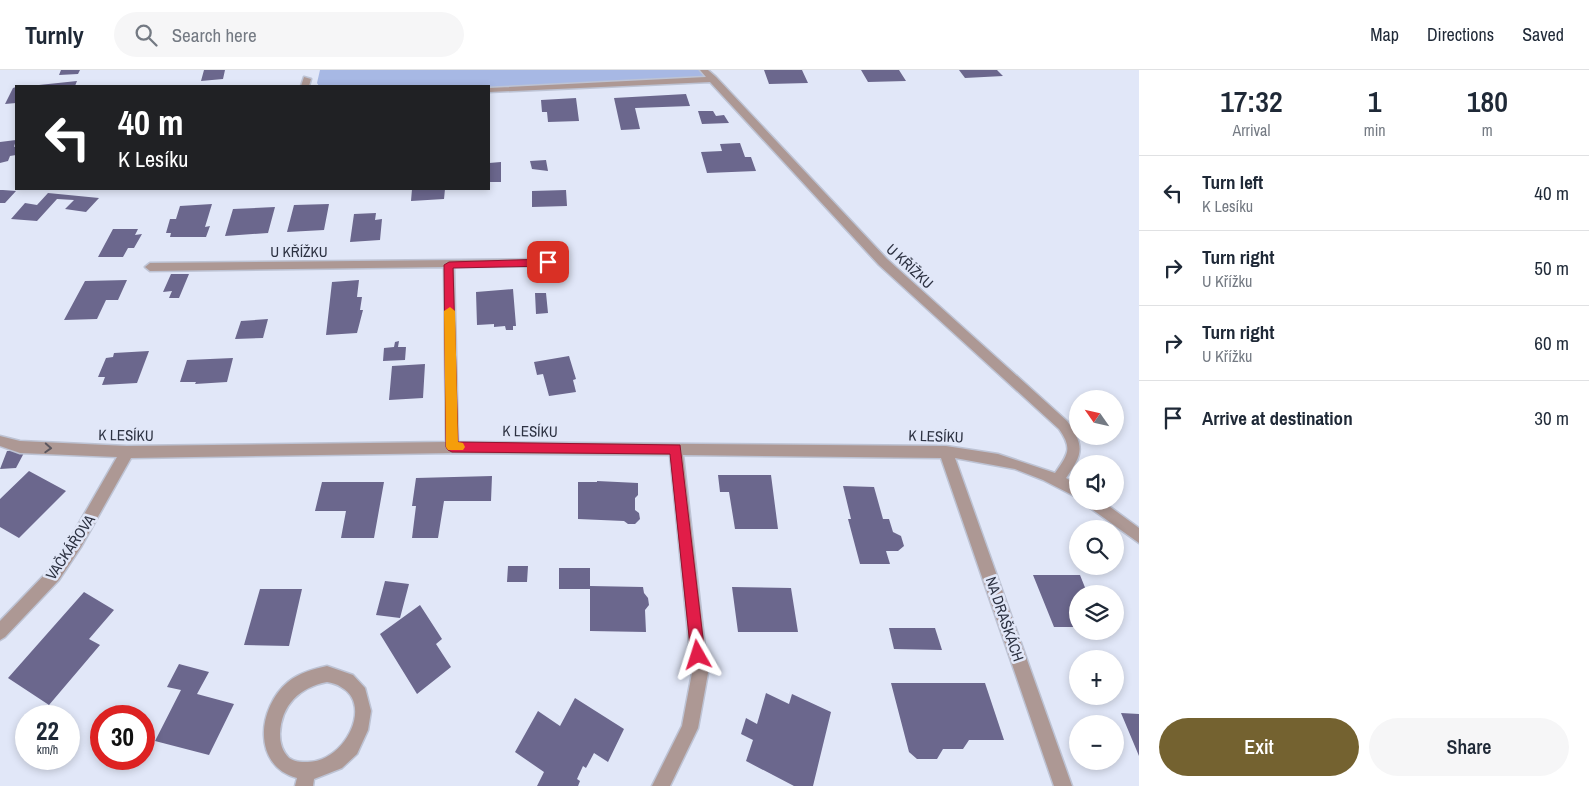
<!DOCTYPE html>
<html lang="en">
<head>
<meta charset="utf-8">
<style>
  body { margin:0; font-family:"Archivo Narrow",sans-serif; background:#f6f6f7; color:#1f2937; height:100vh; display:flex; flex-direction:column; font-size:19px; white-space:nowrap }
  * { box-sizing:border-box; margin:0 }
  p { font-size:16px; color:#747a83 }
  .icon { flex:none; width:28px; height:28px; fill:none; stroke:currentColor; stroke-width:2; stroke-linecap:round; stroke-linejoin:round }
  .map { position:relative; flex:1; overflow:hidden }
  .side { display:flex; flex-direction:column; background:#fff; width:450px }
  .side>* { flex:none }
  .top-card { position:absolute; left:15px; top:15px; width:475px; height:105px; border-radius:0px; box-shadow:0 2px 8px #0003; background:#202124; color:#fff; overflow:hidden }
  .needle { width:32px; rotate:304deg }
  .controls { position:absolute; left:1069px; top:320px; display:grid; gap:10px }
  .controls a { display:grid; place-items:center; width:55px; height:55px; border-radius:50%; background:#fff; box-shadow:0 2px 8px #0003; font-size:25px }
  .speed { position:absolute; left:15px; top:635px; display:flex; gap:10px; font-size:25px; font-weight:700; text-align:center }
  .speed>* { display:grid; place-content:center; width:65px; height:65px; border-radius:50%; background:#fff; box-shadow:0 2px 8px #0003; line-height:1 }
  .speed small { font-size:12px; font-weight:400 }
  .speed .limit { border:8px solid #d22; background:#fff; color:#111 }
  .pin { position:absolute; display:grid; place-items:center; width:42px; height:42px; color:#fff; margin:-21px; border-radius:10px; box-shadow:0 2px 8px #0006 }
  .me { position:absolute; width:55px; margin:-28px; rotate:354deg; stroke-linejoin:round; filter:drop-shadow(0 0 4px #0008) }
  .turn { display:flex; align-items:center; gap:18px; height:105px; padding:0 20px; font-size:22px }
  .turn .icon { width:65px; height:65px; stroke-width:2.5 }
  .turn b { display:block; font-size:35px; line-height:42px }
  .eta { display:flex; justify-content:space-evenly; align-items:center; height:85px; text-align:center }
  .eta b { font-size:30px; font-weight:600; line-height:35px }
  .cta { display:flex; gap:10px; margin-top:auto; padding:10px 20px }
  .cta a { flex:1; height:58px; border-radius:30px; background:#746230; color:#fff; font-size:20px; font-weight:600; line-height:58px; text-align:center }
  .cta a+a { background:#f6f6f7; color:#1f2937 }
  ul { padding:0; list-style:none }
  li { display:flex; align-items:center; gap:15px; height:75px; padding:0 20px; border-top:1px solid #e0e1e3 }
  li div { flex:1 }
  li b { display:block; font-size:19px }
  li em { font-style:normal }
  header { display:flex; align-items:center; gap:30px; box-sizing:border-box; height:70px; padding:0 25px; background:#fff; border-bottom:1px solid #e0e1e3 }
  header strong { font-size:24px }
  nav { display:flex; gap:28px; margin-inline-start:auto; font-size:18px }
  .search { width:350px; height:45px; background:#f6f6f7; display:flex; align-items:center; gap:12px; box-sizing:border-box; padding:0 18px; border-radius:28px; color:#747a83; font-size:19px }
  main { display:flex; flex:1; min-height:0 }
  .map>svg:first-child { display:block }
  .green { fill:#a7b8e4 }
  .building { fill:#6b678d }
  .lines { fill:none; stroke-linecap:round; stroke-linejoin:round }
  .minor-casing { stroke:#bdc3d4; stroke-width:3 }
  .minor { fill:#ad9894; fill-rule:evenodd }
  .oneway { stroke:#5a565f }
  .route { fill:#e11d48; stroke:#92132f }
  .slow { fill:#f59e0b }
  .labels { text-anchor:middle; dominant-baseline:central; stroke-width:5; stroke-linejoin:round; paint-order:stroke }
  .street-label { font-size:15px; fill:#2d3242; stroke:#e1e7f8 }
</style>
</head>
<body>
<header>
<strong>Turnly</strong>
<div class="search"><svg class="icon" aria-label="search" viewBox="0 0 24 24"><circle cx="10" cy="10" r="6"/><path d="M15 15l6 6"/></svg>Search here</div>
<nav><a>Map</a><a>Directions</a><a>Saved</a></nav>
</header>
<main>
<div class="map">
<svg width="1139" height="716" viewBox="0 0 1139 716">
  <rect width="100%" height="100%" fill="#e1e7f8"/>
  <path class="green" d="M320 0H703L713 9 489 20V16H319L317 13Z"/>
  <path class="building" d="M61 0H80L78 4 59 5Z
    M204 0H225L223 9 201 11Z
    M764 0H802L808 13 769 14Z
    M861 0H899L906 11 868 12Z
    M959 0H997L1003 6 965 8Z
    M77 11 75 16H39V15Z
    M16 17V33L5 34 13 18Z
    M686 24 690 36 635 38 640 59 621 60 614 28Z
    M576 28 579 51 548 52 547 42H542L541 30Z
    M698 41H713L716 46 724 45 729 53 702 54Z
    M16 70 14 77 16 76V85L10 86 8 91 0 93V72Z
    M740 73 745 87H751L756 101 707 103 701 82 722 81 720 74Z
    M546 90 548 101 532 99 530 91Z
    M501 92V112H489V93Z
    M412 119H445L444 129 411 131Z
    M0 120H3L16 121 5 133H0Z
    M566 120 567 136 532 137V121Z
    M48 123 99 128 86 142 65 139 74 130 57 129 37 151 11 149 25 133 37 135Z
    M212 134 205 157 210 156 206 167H170L171 163H166L170 149H176L180 136Z
    M329 134 324 160 287 162 294 135Z
    M275 137 268 163 225 166 233 139Z
    M376 143 375 150 382 149 380 170 350 172 354 144Z
    M113 159H138L135 165 142 164 134 178H128L123 187H98Z
    M171 204H189L179 228H169L172 221 163 222Z
    M127 210 118 230H106L97 249 64 250 85 211Z
    M359 210 357 227H362L360 240H363L357 263 326 265 332 212Z
    M513 219 516 256H513V260H506L505 256 494 257V254L477 255 476 222Z
    M535 223H546L548 243 536 244Z
    M268 249 263 268 235 269 241 251Z
    M399 271 398 277H406L405 290 383 291 384 278 394 277 395 272Z
    M149 281 137 313 102 315 105 307H98L106 288 113 287 114 283Z
    M569 286 576 309 573 310 576 322 549 326 543 304 537 305 534 292Z
    M233 288 227 312 195 314 196 312H180L187 290Z
    M425 294 423 328 389 330 392 296Z
    M7 381H25L16 398 0 399Z
    M29 401 66 421 19 468 0 457V429Z
    M718 405H771L778 459H735L729 422H720Z
    M492 406 491 431H444L438 468H412L416 436H412L416 408Z
    M597 411 638 413V425L635 428V440L639 443 640 449 635 454H628L624 451 578 449V412H597Z
    M322 412H384L374 468H341L346 441H315Z
    M843 416 874 417 883 449H889L893 462 901 466 904 476 898 481H886L890 494H860L848 449H851Z
    M508 496H528L527 512H507Z
    M559 498H590V516L643 517 644 523 648 528 649 535 645 540 646 562 590 561V519H559Z
    M1033 505H1080L1086 520H1096L1098 524H1078V557H1054Z
    M385 511 409 514 400 548 376 545Z
    M732 517 791 518 798 562H738Z
    M260 519H302L289 576 244 575Z
    M84 522 114 540 89 569 100 575 49 635 8 608Z
    M420 535 442 569 436 574 451 597 417 624 380 564Z
    M889 558H935L942 580 894 579Z
    M179 594 209 602 197 624 234 634 209 685 155 671 181 620 167 617Z
    M891 613H985L1004 670H969L963 679H943L937 689H917L909 682Z
    M766 623 789 634 792 624 831 642 813 716H794L746 691 753 670 741 664 746 648 757 654Z
    M575 628 624 659 608 692 594 683 586 698 583 696 577 709 580 711 578 716H537L544 702 515 682 538 641 560 656Z
    M1121 643 1139 644V686Z"/>
  <g class="lines">
    <defs>
      <path id="minor" d="M700 0H708L716 7 887 189 1067 351C1085 376 1083 384 1066 408L1078 415V428L1043 410 1015 399 955 388 1072 716H1054L941 388 683 385 708 603 698 658 670 716H652L682 656 692 603 670 385 452 383 131 388 81 477 59 510 5 567 0 570V551L49 500 71 467 117 387 20 383 0 376V366L20 371 127 376 446 372 444 197 150 201 145 197 150 193 552 189 553 192 552 195 548 196 454 197 458 372 946 376 998 384 1055 403C1068 384 1073 379 1059 359L879 195 710 12 489 22V18L706 7Z
        M304 7 311 9 309 16H301Z
        M1084 431H1102L1139 458V473L1086 435Z
        M327 596 353 605 365 618 371 641 368 660 357 684 342 698 314 709 313 716H295L297 708C252 696 257 638 288 612 299 603 313 599 327 596ZM327 612C332 613 337 614 341 617 374 635 344 693 307 692 300 692 295 692 289 688 282 681 280 673 280 664 281 635 300 617 327 612Z"/>
    </defs>
    <use href="#minor" class="minor-casing"/>
    <use href="#minor" class="minor"/>
  </g>
  <defs><path id="oneway-chevron" d="M-2-3.5L2.5 0L-2 3.5" fill="none" stroke-width="1.6" stroke-linecap="round" stroke-linejoin="round" transform="scale(1.25)"/></defs>
  <use class="oneway" href="#oneway-chevron" transform="translate(48 378) rotate(3)"/>
  <path class="route" d="M548 189 553 192 548 196 453 198 458 372 680 375 705 585 703 590 698 592 693 590 691 585 670 384 452 382 448 380 446 377 444 195 449 192Z"/>
  <path class="slow" d="M450 237 455 241 458 372 463 373 465 377 463 380H448L446 377 444 241Z"/>
  <g class="labels">
    <g class="street-label">
      <text x="299" y="181">U KŘÍŽKU</text>
      <text transform="translate(910 196) rotate(43)">U KŘÍŽKU</text>
      <text transform="translate(530 361) rotate(1)">K LESÍKU</text>
      <text transform="translate(126 365) rotate(1)">K LESÍKU</text>
      <text transform="translate(936 366) rotate(2)">K LESÍKU</text>
      <text transform="translate(70 477) rotate(-56)">VAČKÁŘOVA</text>
      <text transform="translate(1005 549) rotate(71)">NA DRAŠKÁCH</text>
    </g>
  </g>
</svg>
<div class="controls">
<a><svg class="needle" viewBox="-14 -14 28 28"><path d="M0-13l5 13h-10z" fill="#e53935"/><path d="M0 13l5-13h-10z" fill="#747a83"/></svg></a>
<a><svg class="icon" aria-label="sound" viewBox="0 0 24 24"><path d="M4 9h4l5-4v14l-5-4H4zM17 9q2 3 0 6"/></svg></a>
<a><svg class="icon" aria-label="search" viewBox="0 0 24 24"><circle cx="10" cy="10" r="6"/><path d="M15 15l6 6"/></svg></a>
<a><svg class="icon" aria-label="layers" viewBox="0 0 24 24"><path d="M12 4l9 5-9 5-9-5zM3 14l9 5 9-5"/></svg></a>
<a>+</a>
<a>−</a>
</div>
<div class="speed"><div>22<small>km/h</small></div><div class="limit">30</div></div>
<div class="pin" style="left:548px;top:192px;background:#d93025"><svg class="icon" aria-label="arrive" viewBox="0 0 24 24"><path d="M6 21V4h12l-3 4 3 4H6"/></svg></div>
<svg class="me" style="left:698px;top:585px" viewBox="-20 -20 40 40"><path d="M0-17L14 15 0 8-14 15z" fill="#e11d48" stroke="#fff" stroke-width="4"/></svg>
<div class="top-card">
<div class="turn"><svg class="icon" aria-label="left" viewBox="0 0 24 24"><path d="M17 20v-9H6M10 6l-5 5 5 5"/></svg><div><b>40 m</b>K Lesíku</div></div>
</div>
</div>
<section class="side">
<div class="eta">
<div><b>17:32</b><p>Arrival</p></div>
<div><b>1</b><p>min</p></div>
<div><b>180</b><p>m</p></div>
</div>
<ul>
<li><svg class="icon" aria-label="left" viewBox="0 0 24 24"><path d="M17 20v-9H6M10 6l-5 5 5 5"/></svg><div><b>Turn left</b><p>K Lesíku</p></div><em>40 m</em></li>
<li><svg class="icon" aria-label="right" viewBox="0 0 24 24"><path d="M7 20v-9h11M14 6l5 5-5 5"/></svg><div><b>Turn right</b><p>U Křížku</p></div><em>50 m</em></li>
<li><svg class="icon" aria-label="right" viewBox="0 0 24 24"><path d="M7 20v-9h11M14 6l5 5-5 5"/></svg><div><b>Turn right</b><p>U Křížku</p></div><em>60 m</em></li>
<li><svg class="icon" aria-label="arrive" viewBox="0 0 24 24"><path d="M6 21V4h12l-3 4 3 4H6"/></svg><div><b>Arrive at destination</b></div><em>30 m</em></li>
</ul>
<div class="cta"><a>Exit</a><a>Share</a></div>
</section>
</main>
</body>
</html>
